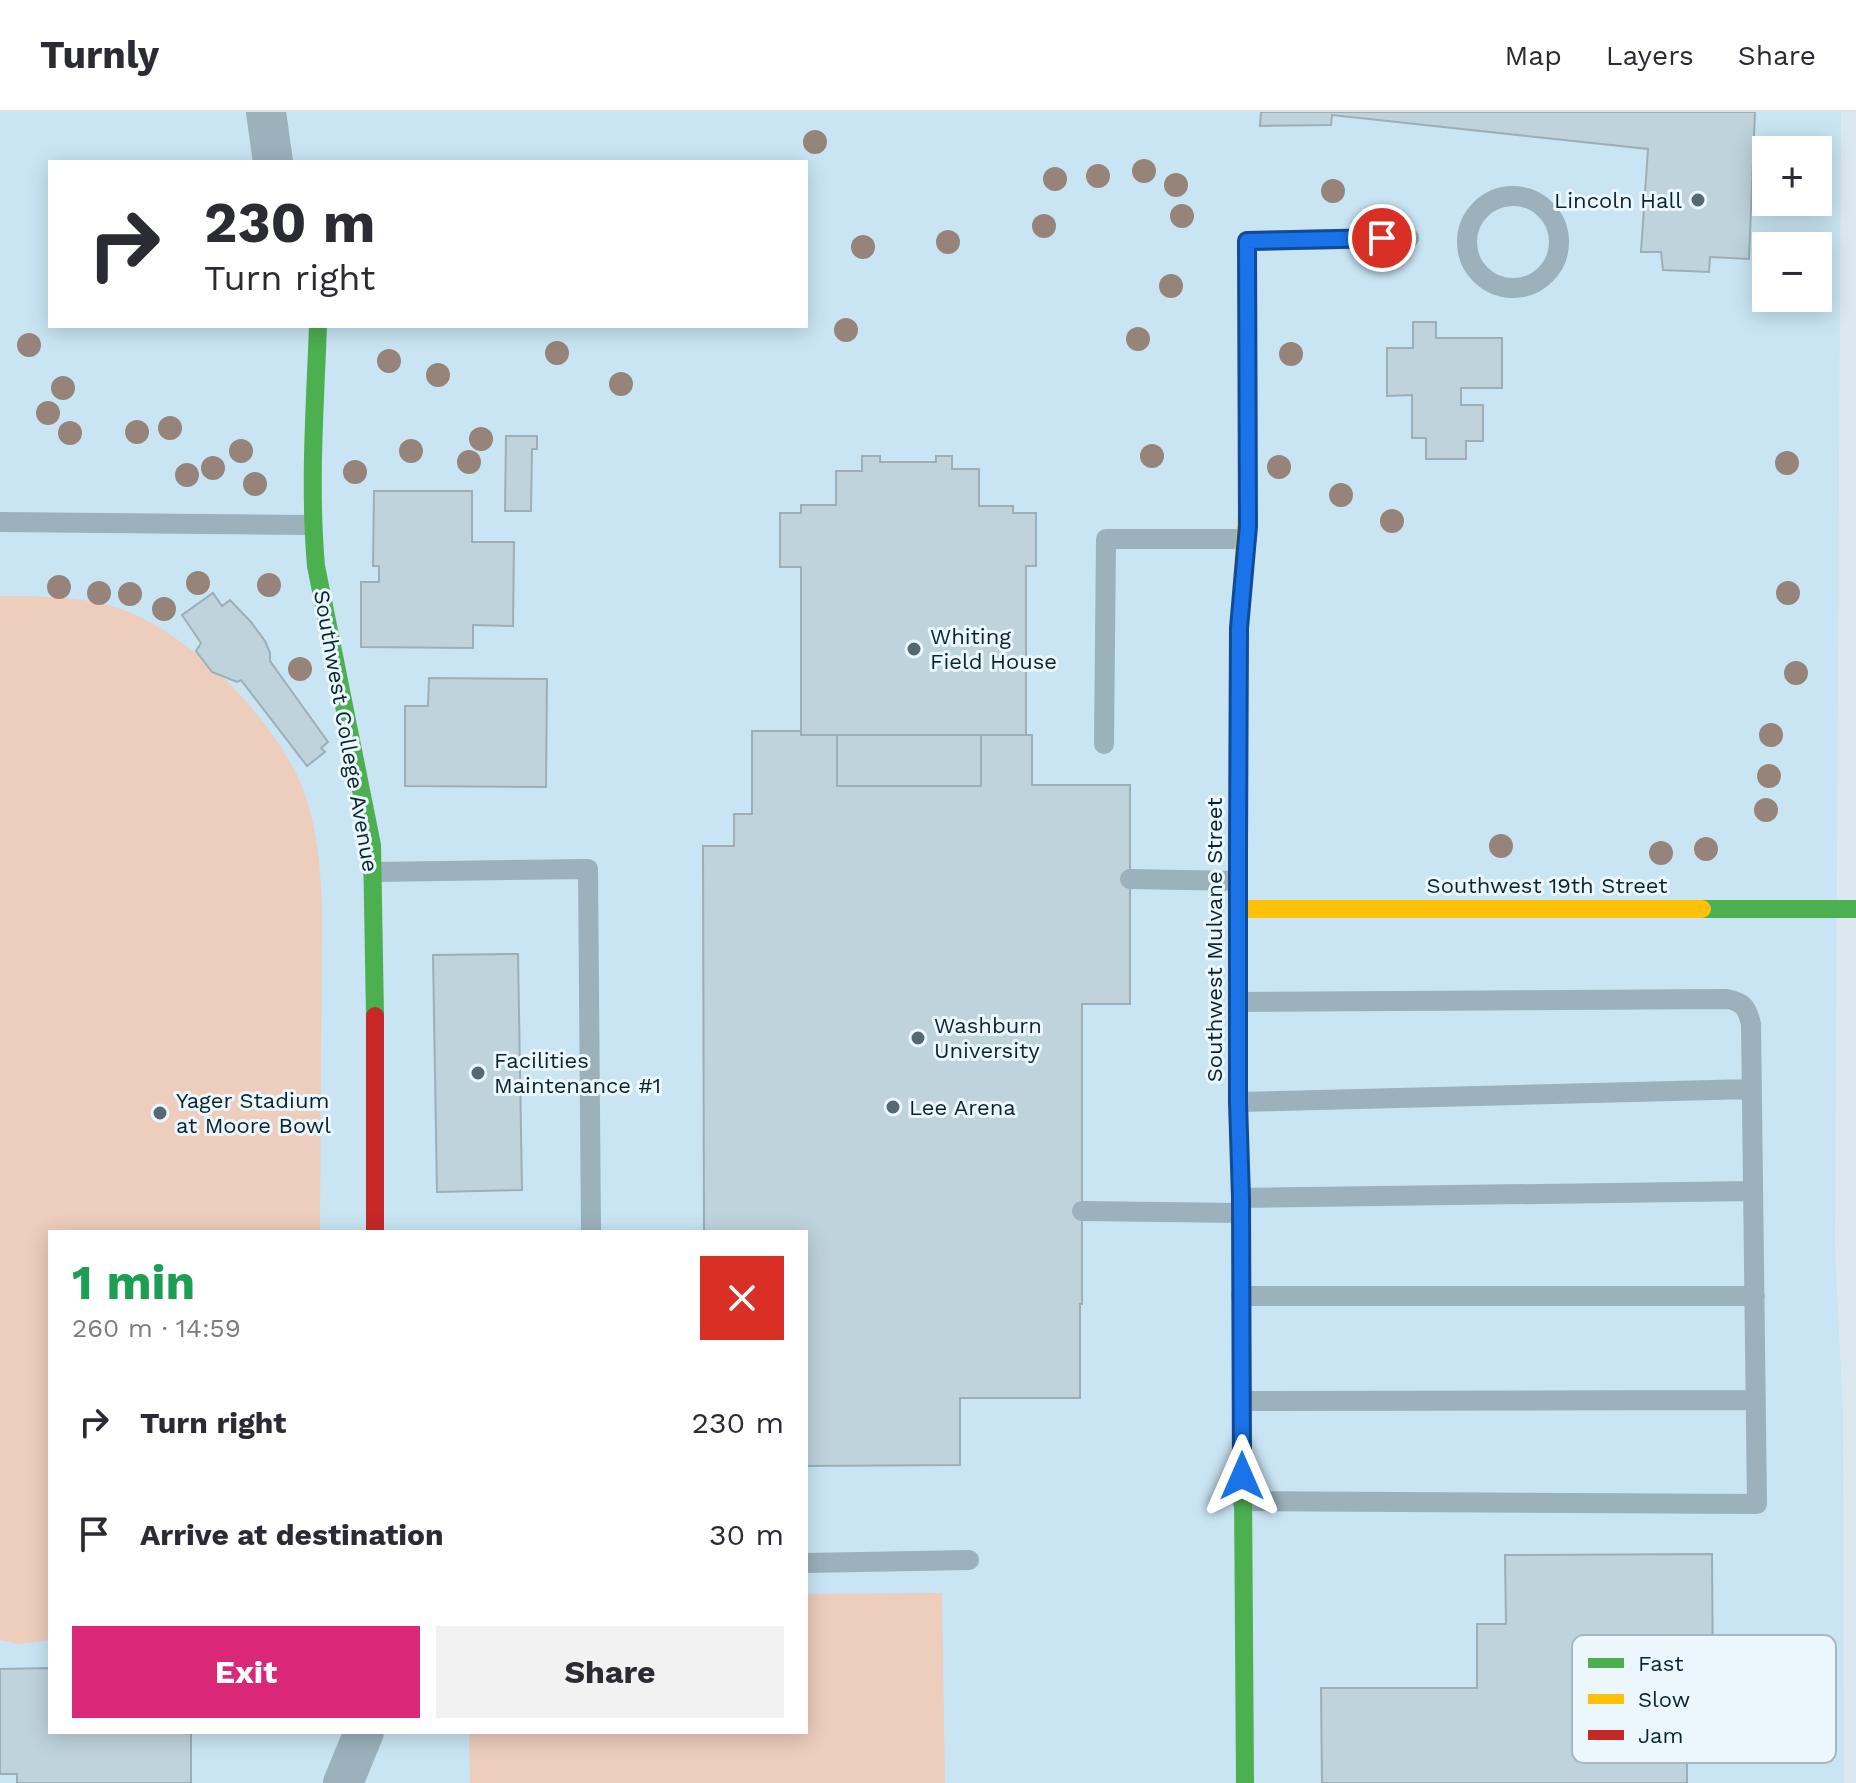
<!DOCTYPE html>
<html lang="en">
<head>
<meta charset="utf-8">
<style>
  body { margin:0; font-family:"Work Sans",sans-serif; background:#f2f2f3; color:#2b2b33; height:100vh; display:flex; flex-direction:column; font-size:30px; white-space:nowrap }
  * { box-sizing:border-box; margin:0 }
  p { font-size:26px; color:#7c7c81 }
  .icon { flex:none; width:44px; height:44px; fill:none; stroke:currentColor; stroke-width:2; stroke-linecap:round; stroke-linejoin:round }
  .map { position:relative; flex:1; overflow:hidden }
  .drawer { position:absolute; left:48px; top:1118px; width:760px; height:504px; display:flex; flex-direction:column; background:#fff; border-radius:0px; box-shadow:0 4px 20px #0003 }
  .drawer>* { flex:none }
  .top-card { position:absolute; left:48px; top:48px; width:760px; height:168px; border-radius:0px; box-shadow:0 4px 20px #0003; background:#fff; color:#2b2b33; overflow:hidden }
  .fabs { position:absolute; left:1752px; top:24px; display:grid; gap:16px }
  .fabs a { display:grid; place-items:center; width:80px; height:80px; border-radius:0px; background:#fff; box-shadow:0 4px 20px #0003; font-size:40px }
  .pin { position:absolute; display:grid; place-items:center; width:68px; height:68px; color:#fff; margin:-34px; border:4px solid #fff; border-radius:50%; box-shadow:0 2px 8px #0007 }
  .me { position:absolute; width:88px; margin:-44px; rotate:0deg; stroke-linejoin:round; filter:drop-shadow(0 0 6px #0008) }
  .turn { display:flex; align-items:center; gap:28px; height:168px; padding:0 24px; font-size:36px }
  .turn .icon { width:104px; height:104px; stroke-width:2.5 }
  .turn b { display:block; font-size:56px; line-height:68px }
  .round { display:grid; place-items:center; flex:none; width:84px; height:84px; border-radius:0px; background:#f2f2f3 }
  .summary { display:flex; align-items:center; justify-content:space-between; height:136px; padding:0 24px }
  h1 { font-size:48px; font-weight:700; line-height:60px; color:#1e9e55 }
  .button { display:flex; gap:16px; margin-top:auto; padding:16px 24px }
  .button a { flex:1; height:92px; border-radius:0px; background:#db2777; color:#fff; font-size:32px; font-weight:700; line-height:92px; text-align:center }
  .button a+a { background:#f2f2f3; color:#2b2b33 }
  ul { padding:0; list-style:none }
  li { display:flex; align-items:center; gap:24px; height:112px; padding:0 24px }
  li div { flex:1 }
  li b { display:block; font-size:30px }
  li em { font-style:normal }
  header { display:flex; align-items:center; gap:48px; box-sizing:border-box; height:112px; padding:0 40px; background:#fff; border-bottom:2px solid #e1e1e2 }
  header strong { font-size:38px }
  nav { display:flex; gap:44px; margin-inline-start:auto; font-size:28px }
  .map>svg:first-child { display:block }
  .built { fill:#c9e5f3; fill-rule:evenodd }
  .green { fill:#edcdbc }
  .building { fill:#bfd3dd; stroke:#9daeb6; stroke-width:2 }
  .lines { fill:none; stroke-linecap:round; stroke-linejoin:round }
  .lane { stroke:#9bb1bb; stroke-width:20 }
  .street { stroke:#9bb1bb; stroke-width:40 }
  .fast { stroke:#4caf50; stroke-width:18 }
  .slow { stroke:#ffc107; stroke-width:18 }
  .jam { stroke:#c62828; stroke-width:18 }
  .tree { fill:#96847a }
  .route-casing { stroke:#114b97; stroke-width:20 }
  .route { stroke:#1a73e8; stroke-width:14 }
  .poi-dot { fill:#546972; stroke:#ebf7fd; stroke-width:3 }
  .labels { text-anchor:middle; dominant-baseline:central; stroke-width:6; stroke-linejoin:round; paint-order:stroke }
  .poi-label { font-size:22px; fill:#0a242f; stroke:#ebf7fd; text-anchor:start }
  .street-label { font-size:22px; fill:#0a242f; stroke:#ebf7fd }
  .key { fill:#ebf7fd; stroke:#a8b8bf; stroke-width:2 }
  .key-label { font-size:22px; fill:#0a242f }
</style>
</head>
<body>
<header>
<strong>Turnly</strong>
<nav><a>Map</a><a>Layers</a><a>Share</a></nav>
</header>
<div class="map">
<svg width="1856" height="1671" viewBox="0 0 1856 1671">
  <rect width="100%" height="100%" fill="#dce8ef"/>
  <path class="built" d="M0 0H1841L1835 1136 1843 1301 1844 1671H0ZM1766 38H1818V90H1766ZM50 50H806V214H50ZM1766 134H1818V186H1766ZM50 1120H806V1620H50Z"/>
  <path class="green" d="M0 484C38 484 79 484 115 495 186 518 263 596 296 661 316 702 321 753 322 798L320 1120H50V1528L20 1532 0 1528Z
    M942 1481 945 1671H470L469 1620H806V1482Z"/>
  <path class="building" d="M1261 0H1755L1749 147 1710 145 1709 160 1663 158 1661 140H1641L1648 37 1332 3 1331 13 1260 14Z
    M1413 210H1436V226H1502V276H1461V293H1483V329H1466V347H1426V326H1412V283L1387 284V236H1413Z
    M506 324H537V337H532L531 399H505Z
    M862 344H880V350H936V344H952V357H979V394H1013V401H1036V454H1026V623H801V455H780V401H801V393H836V359H862Z
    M374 379H472V430H514L513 514 473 513V536L361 535V470H379V454H373Z
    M213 481 222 494 230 488 251 510 265 529 270 541V549L328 630 321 636 325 640 307 654 241 568 237 570 212 560 196 539 201 531 182 503Z
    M429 566 547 567 546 675 405 674V594H428Z
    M752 619H801V623H837V674H981V623H1032V673H1130V892H1082V1192H1080V1286H960V1353L806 1354V1120H704L703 734H734V702H752Z
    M837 623H981V674H837Z
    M518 842 522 1078 437 1080 433 843Z
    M1712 1442 1713 1581H1687V1671H1322L1321 1576H1477V1512H1506L1505 1443Z
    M50 1556V1620H191V1671H17V1662H0V1557Z"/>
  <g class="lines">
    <path class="lane" d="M1467 130a46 46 0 1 1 92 0a46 46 0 1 1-92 0Z
      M1247 129 1409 126
      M0 410 311 413
      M1104 632 1106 427H1247
      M373 760 588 757 591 1120
      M1130 767 1238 769
      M1239 890 1727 887C1743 890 1747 895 1751 912L1757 1392 1242 1389
      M1238 990 1752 977
      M1241 1086 1753 1079
      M1082 1099 1241 1101
      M1241 1184H1755
      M1242 1289 1756 1288
      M806 1451 969 1448"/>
    <path class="street" d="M266 0 273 50
      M343 1671 364 1620"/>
    <path class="fast" d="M1247 129 1248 388
      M318 214C315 294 309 374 316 454L372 733 375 904
      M1238 772V990L1241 1086 1245 1671
      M1702 797H1856"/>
    <path class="slow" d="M1238 772 1239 516 1248 388
      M1238 797H1702"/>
    <path class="jam" d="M375 904V1120"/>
  </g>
  <g class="tree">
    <circle cx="815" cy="30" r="12"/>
    <circle cx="1144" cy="59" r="12"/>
    <circle cx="1098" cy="64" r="12"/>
    <circle cx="1055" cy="67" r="12"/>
    <circle cx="1176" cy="73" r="12"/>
    <circle cx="1333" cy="79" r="12"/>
    <circle cx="1182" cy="104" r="12"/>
    <circle cx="1044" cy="114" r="12"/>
    <circle cx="948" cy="130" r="12"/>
    <circle cx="863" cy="135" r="12"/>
    <circle cx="1171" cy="174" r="12"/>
    <circle cx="846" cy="218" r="12"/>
    <circle cx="1138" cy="227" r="12"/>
    <circle cx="29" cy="233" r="12"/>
    <circle cx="557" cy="241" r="12"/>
    <circle cx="1291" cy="242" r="12"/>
    <circle cx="389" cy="249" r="12"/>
    <circle cx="438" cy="263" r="12"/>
    <circle cx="621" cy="272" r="12"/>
    <circle cx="63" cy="276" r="12"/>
    <circle cx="48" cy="301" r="12"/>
    <circle cx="170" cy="316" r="12"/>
    <circle cx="137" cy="320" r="12"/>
    <circle cx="70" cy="321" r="12"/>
    <circle cx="481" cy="327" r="12"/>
    <circle cx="241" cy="339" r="12"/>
    <circle cx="411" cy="339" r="12"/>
    <circle cx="1152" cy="344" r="12"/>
    <circle cx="469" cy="350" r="12"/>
    <circle cx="1787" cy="351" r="12"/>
    <circle cx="1279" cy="355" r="12"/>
    <circle cx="213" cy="356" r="12"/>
    <circle cx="355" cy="360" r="12"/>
    <circle cx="187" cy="363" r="12"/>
    <circle cx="255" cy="372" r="12"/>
    <circle cx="1341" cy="383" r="12"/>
    <circle cx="1392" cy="409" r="12"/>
    <circle cx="198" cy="471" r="12"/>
    <circle cx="269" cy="473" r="12"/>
    <circle cx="59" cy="475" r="12"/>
    <circle cx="99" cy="481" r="12"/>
    <circle cx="1788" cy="481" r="12"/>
    <circle cx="130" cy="482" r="12"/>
    <circle cx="164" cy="497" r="12"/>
    <circle cx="300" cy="557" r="12"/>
    <circle cx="1796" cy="561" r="12"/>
    <circle cx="1771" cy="623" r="12"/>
    <circle cx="1769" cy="664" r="12"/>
    <circle cx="1766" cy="698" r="12"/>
    <circle cx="1501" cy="734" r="12"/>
    <circle cx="1706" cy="737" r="12"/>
    <circle cx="1661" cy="741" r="12"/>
  </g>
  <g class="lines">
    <defs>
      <path id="route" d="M1242 1364 1241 1086 1238 990V737L1239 516 1248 414 1247 129 1382 126"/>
    </defs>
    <use href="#route" class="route-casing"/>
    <use href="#route" class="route"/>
  </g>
  <g class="poi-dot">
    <circle cx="1698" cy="88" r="8"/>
    <circle cx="914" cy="537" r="8"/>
    <circle cx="918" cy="926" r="8"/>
    <circle cx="478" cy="961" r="8"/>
    <circle cx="893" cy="995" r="8"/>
    <circle cx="160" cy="1001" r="8"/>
  </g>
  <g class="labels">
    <g class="poi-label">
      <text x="1682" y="88" text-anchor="end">Lincoln Hall</text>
      <text x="930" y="524">Whiting<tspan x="930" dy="25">Field House</tspan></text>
      <text x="934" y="913">Washburn<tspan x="934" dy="25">University</tspan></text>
      <text x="494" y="948">Facilities<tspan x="494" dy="25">Maintenance #1</tspan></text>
      <text x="176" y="988">Yager Stadium<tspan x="176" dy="25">at Moore Bowl</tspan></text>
      <text x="909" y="995">Lee Arena</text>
    </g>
    <g class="street-label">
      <text transform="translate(346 619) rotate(80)">Southwest College Avenue</text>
      <text x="1547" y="773">Southwest 19th Street</text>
      <text transform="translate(1214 828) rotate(-90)">Southwest Mulvane Street</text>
    </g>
  </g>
  <rect x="1572" y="1523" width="264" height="128" rx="12" class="key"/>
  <rect x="1588" y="1546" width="36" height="10" fill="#4caf50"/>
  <rect x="1588" y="1582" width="36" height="10" fill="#ffc107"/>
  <rect x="1588" y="1618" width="36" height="10" fill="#c62828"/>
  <g class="key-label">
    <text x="1638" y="1559">Fast</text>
    <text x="1638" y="1595">Slow</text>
    <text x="1638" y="1631">Jam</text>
  </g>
</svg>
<div class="fabs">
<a>+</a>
<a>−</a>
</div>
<div class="pin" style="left:1382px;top:126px;background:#d93025"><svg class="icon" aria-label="arrive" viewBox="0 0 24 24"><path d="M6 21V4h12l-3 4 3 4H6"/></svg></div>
<svg class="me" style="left:1242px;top:1364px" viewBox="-20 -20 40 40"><path d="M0-17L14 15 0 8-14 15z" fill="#1a73e8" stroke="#fff" stroke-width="4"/></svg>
<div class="top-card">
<div class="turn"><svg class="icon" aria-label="right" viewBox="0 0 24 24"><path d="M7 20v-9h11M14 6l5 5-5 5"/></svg><div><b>230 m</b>Turn right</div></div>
</div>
<section class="drawer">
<div class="summary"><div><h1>1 min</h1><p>260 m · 14:59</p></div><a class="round" style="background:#d93025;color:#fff"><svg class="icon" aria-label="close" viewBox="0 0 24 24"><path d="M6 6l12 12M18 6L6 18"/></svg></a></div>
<ul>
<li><svg class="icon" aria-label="right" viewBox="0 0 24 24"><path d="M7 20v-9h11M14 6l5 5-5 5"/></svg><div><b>Turn right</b></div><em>230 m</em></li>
<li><svg class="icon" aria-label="arrive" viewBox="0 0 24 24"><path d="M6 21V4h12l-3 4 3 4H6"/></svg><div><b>Arrive at destination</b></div><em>30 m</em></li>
</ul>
<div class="button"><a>Exit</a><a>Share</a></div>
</section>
</div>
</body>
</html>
